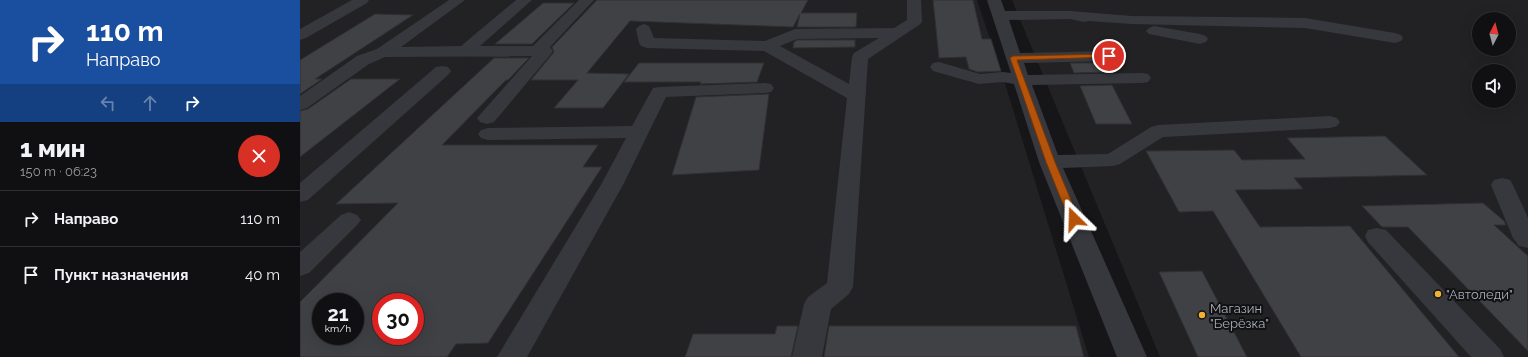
<!DOCTYPE html>
<html lang="ru">
<head>
<meta charset="utf-8">
<style>
  body { margin:0; font-family:Raleway,sans-serif; background:#1e1e20; color:#f1f3f6; height:100vh; display:flex; flex-direction:column; font-size:15px; white-space:nowrap }
  * { box-sizing:border-box; margin:0 }
  p { font-size:13px; color:#9c9d9f }
  .icon { flex:none; width:22px; height:22px; fill:none; stroke:currentColor; stroke-width:2; stroke-linecap:round; stroke-linejoin:round }
  .map { position:relative; flex:1; overflow:hidden }
  .panel { display:flex; flex-direction:column; background:#101012; width:300px }
  .panel>* { flex:none }
  .banner { background:#1a4fa0; color:#fff; overflow:hidden }
  .needle { width:26px; rotate:6deg }
  .fabs { position:absolute; left:1172px; top:12px; display:grid; gap:8px }
  .fabs a { display:grid; place-items:center; width:44px; height:44px; border-radius:50%; background:#101012; box-shadow:0 4px 16px #0002,0 0 0 1px #303032; font-size:20px }
  .speed { position:absolute; left:12px; top:293px; display:flex; gap:8px; font-size:20px; font-weight:700; text-align:center }
  .speed>* { display:grid; place-content:center; width:52px; height:52px; border-radius:50%; background:#101012; box-shadow:0 4px 16px #0002,0 0 0 1px #303032; line-height:1 }
  .speed small { font-size:10px; font-weight:400 }
  .speed .limit { border:6px solid #d22; background:#fff; color:#111 }
  .pin { position:absolute; display:grid; place-items:center; width:34px; height:34px; color:#fff; margin:-17px; border:2px solid #fff; border-radius:50%; box-shadow:0 1px 4px #0007 }
  .me { position:absolute; width:44px; margin:-22px; rotate:338deg; stroke-linejoin:round; filter:drop-shadow(0 0 3px #0008) }
  .turn { display:flex; align-items:center; gap:14px; height:84px; padding:0 20px; font-size:18px }
  .turn .icon { width:52px; height:52px; stroke-width:2.5 }
  .turn b { display:block; font-size:28px; line-height:34px }
  .lanes { display:flex; align-items:center; height:38px; padding:0 20px; background:#0003; justify-content:center; gap:20px; direction:ltr }
  .lanes .off { opacity:.35 }
  .round { display:grid; place-items:center; flex:none; width:42px; height:42px; border-radius:21px; background:#1e1e20 }
  .head { display:flex; align-items:center; justify-content:space-between; height:68px; padding:0 20px }
  h1 { font-size:24px; font-weight:800; line-height:30px }
  ul { padding:0; list-style:none }
  li { display:flex; align-items:center; gap:12px; height:56px; padding:0 20px; border-top:1px solid #303032 }
  li div { flex:1 }
  li b { display:block; font-size:15px }
  li em { font-style:normal }
  main { display:flex; flex:1; min-height:0 }
  .map>svg:first-child { display:block }
  .built { fill:#222225; fill-rule:evenodd }
  .building { fill:#404145; stroke:#303034; fill-rule:evenodd }
  .lines { fill:none; stroke-linecap:round; stroke-linejoin:round }
  .minor { fill:#37383d; fill-rule:evenodd }
  .route { fill:#b45309; stroke:#753606 }
  .poi-dot { fill:#f2b134; stroke:#111113; stroke-width:1.5 }
  .labels { text-anchor:middle; dominant-baseline:central; stroke-width:4; stroke-linejoin:round; paint-order:stroke }
  .near-poi-label { font-size:13px; fill:#a8adb8; stroke:#111113; text-anchor:start }
</style>
</head>
<body>
<main>
<section class="panel">
<div class="banner">
<div class="turn"><svg class="icon" aria-label="right" viewBox="0 0 24 24"><path d="M7 20v-9h11M14 6l5 5-5 5"/></svg><div><b>110 m</b>Направо</div></div>
<div class="lanes"><svg class="icon off" aria-label="left" viewBox="0 0 24 24"><path d="M17 20v-9H6M10 6l-5 5 5 5"/></svg><svg class="icon off" aria-label="ahead" viewBox="0 0 24 24"><path d="M12 20V5M6 11l6-6 6 6"/></svg><svg class="icon" aria-label="right" viewBox="0 0 24 24"><path d="M7 20v-9h11M14 6l5 5-5 5"/></svg></div>
</div>
<div class="head"><div><h1>1 мин</h1><p>150 m · 06:23</p></div><a class="round" style="background:#d93025;color:#fff"><svg class="icon" aria-label="close" viewBox="0 0 24 24"><path d="M6 6l12 12M18 6L6 18"/></svg></a></div>
<ul>
<li><svg class="icon" aria-label="right" viewBox="0 0 24 24"><path d="M7 20v-9h11M14 6l5 5-5 5"/></svg><div><b>Направо</b></div><em>110 m</em></li>
<li><svg class="icon" aria-label="arrive" viewBox="0 0 24 24"><path d="M6 21V4h12l-3 4 3 4H6"/></svg><div><b>Пункт назначения</b></div><em>40 m</em></li>
</ul>
</section>
<div class="map">
<svg width="1228" height="357" viewBox="0 0 1228 357">
  <rect width="100%" height="100%" fill="#161618"/>
  <path class="built" d="M0 0H677L703 77 789 357H0ZM21 302H55V336H21ZM81 302H115V336H81Z
    M712 0H1228V357H860ZM1179 19H1209V49H1179ZM1179 71H1209V101H1179Z"/>
  <path class="building" d="M297 0H508L501 13H557L556 27H497L500 14 493 27 330 21 287 73 329 74 303 108H254L278 80H231L254 52 252 47Z
    M633 0H673L682 39H691L701 71 678 72 669 69 666 57 639 58Z
    M243 3H274L232 44H195Z
    M75 14 113 15 15 79H22L0 94V60Z
    M497 40H555V47L493 48 494 42Z
    M194 58H229L208 80H206L142 145H298L283 167H302L188 343 156 344 147 357H0V302L98 203 36 204ZM21 302H55V336H21ZM81 302H115V336H81Z
    M339 63H464L457 82 400 84 401 82H324Z
    M770 63H801L806 72 774 73Z
    M51 79H100L0 157V111L8 109Z
    M812 85 832 124H796L780 86Z
    M469 94 459 170 372 175 396 97Z
    M1085 136 1127 175 994 178 1003 189 935 190 960 227 1050 226 1159 357H1001L913 211 879 212 846 151 934 150 942 160 1005 159 987 138Z
    M1183 203 1204 221 1206 225H1194L1228 256V351L1108 227H1082L1062 206Z
    M902 271 947 357H898L859 272Z
    M477 326H498L491 357H385L393 334H475Z
    M529 326H776L784 357H524Z"/>
  <g class="lines">
    <path class="minor" d="M52 0H69L67 3 6 38 0 40V29Z
      M149 0H165L101 47 161 46 216 0H232L180 46H233L279 0H294L250 47 253 51 251 54 194 122 187 124 180 122 177 118 232 56 85 57 69 64 7 108 0 110V96L57 56 77 49Z
      M607 0H621L622 22 619 25 568 59 553 287 549 294 531 309 522 357H492L504 304 508 297 527 283 547 98 464 51 347 48 341 46 339 43 336 29 339 26 344 24 349 26 354 38 465 41 495 29 594 28 607 20ZM579 38 554 53 552 57 549 84 480 46 497 39Z
      M687 0H701L705 11H770L832 16 1005 18 1095 33 1101 35 1103 38 1101 41 1095 43 1005 28 832 24 789 21 784 22 770 19 709 20 720 53 809 51 815 52 817 56 815 60 809 61 724 63 728 75 842 73 848 74 851 78 848 82 842 83 732 85 758 155 808 154 851 127 858 125 1030 116 1037 118 1040 122 1037 126 1030 128 863 137 820 164 813 166 763 168 847 357H817L739 162 714 84 703 82 679 84 633 71 630 67 633 63 639 62 680 74 703 72 711 73Z
      M854 26 900 34 906 36 908 39 906 42 900 44 849 34 846 31 849 28Z
      M142 66 148 67 151 71 148 75 8 200 0 202V183L136 67Z
      M465 83 471 84 474 88 471 92 465 93 366 97 324 183 227 357H197L302 183 326 138 188 140 181 138 178 134 181 130 188 128 332 126 353 88 359 87Z
      M1202 178 1210 180 1213 185 1228 218V248L1219 246 1213 238 1191 185 1194 180Z
      M49 212 57 215 61 220 57 225 9 273 0 276V252L41 215Z
      M1077 228 1086 230 1200 349 1204 357H1171L1068 242 1065 236 1068 230Z"/>
  </g>
  <path class="route" d="M809 54 811 55V57L717 60 755 162 779 219 774 222 769 219 746 162 710 58 713 56Z"/>
  <g class="poi-dot">
    <circle cx="1138" cy="294" r="4"/>
    <circle cx="902" cy="315" r="4"/>
  </g>
  <g class="labels">
    <g class="near-poi-label">
      <text x="1146" y="294">"Автоледи"</text>
      <text x="910" y="308">Магазин<tspan x="910" dy="15">"Берёзка"</tspan></text>
    </g>
  </g>
</svg>
<div class="fabs">
<a><svg class="needle" viewBox="-14 -14 28 28"><path d="M0-13l5 13h-10z" fill="#e53935"/><path d="M0 13l5-13h-10z" fill="#9c9d9f"/></svg></a>
<a><svg class="icon" aria-label="sound" viewBox="0 0 24 24"><path d="M4 9h4l5-4v14l-5-4H4zM17 9q2 3 0 6"/></svg></a>
</div>
<div class="speed"><div>21<small>km/h</small></div><div class="limit">30</div></div>
<div class="pin" style="left:809px;top:56px;background:#d93025"><svg class="icon" aria-label="arrive" viewBox="0 0 24 24"><path d="M6 21V4h12l-3 4 3 4H6"/></svg></div>
<svg class="me" style="left:774px;top:219px" viewBox="-20 -20 40 40"><path d="M0-17L14 15 0 8-14 15z" fill="#b45309" stroke="#fff" stroke-width="4"/></svg>
</div>
</main>
</body>
</html>
